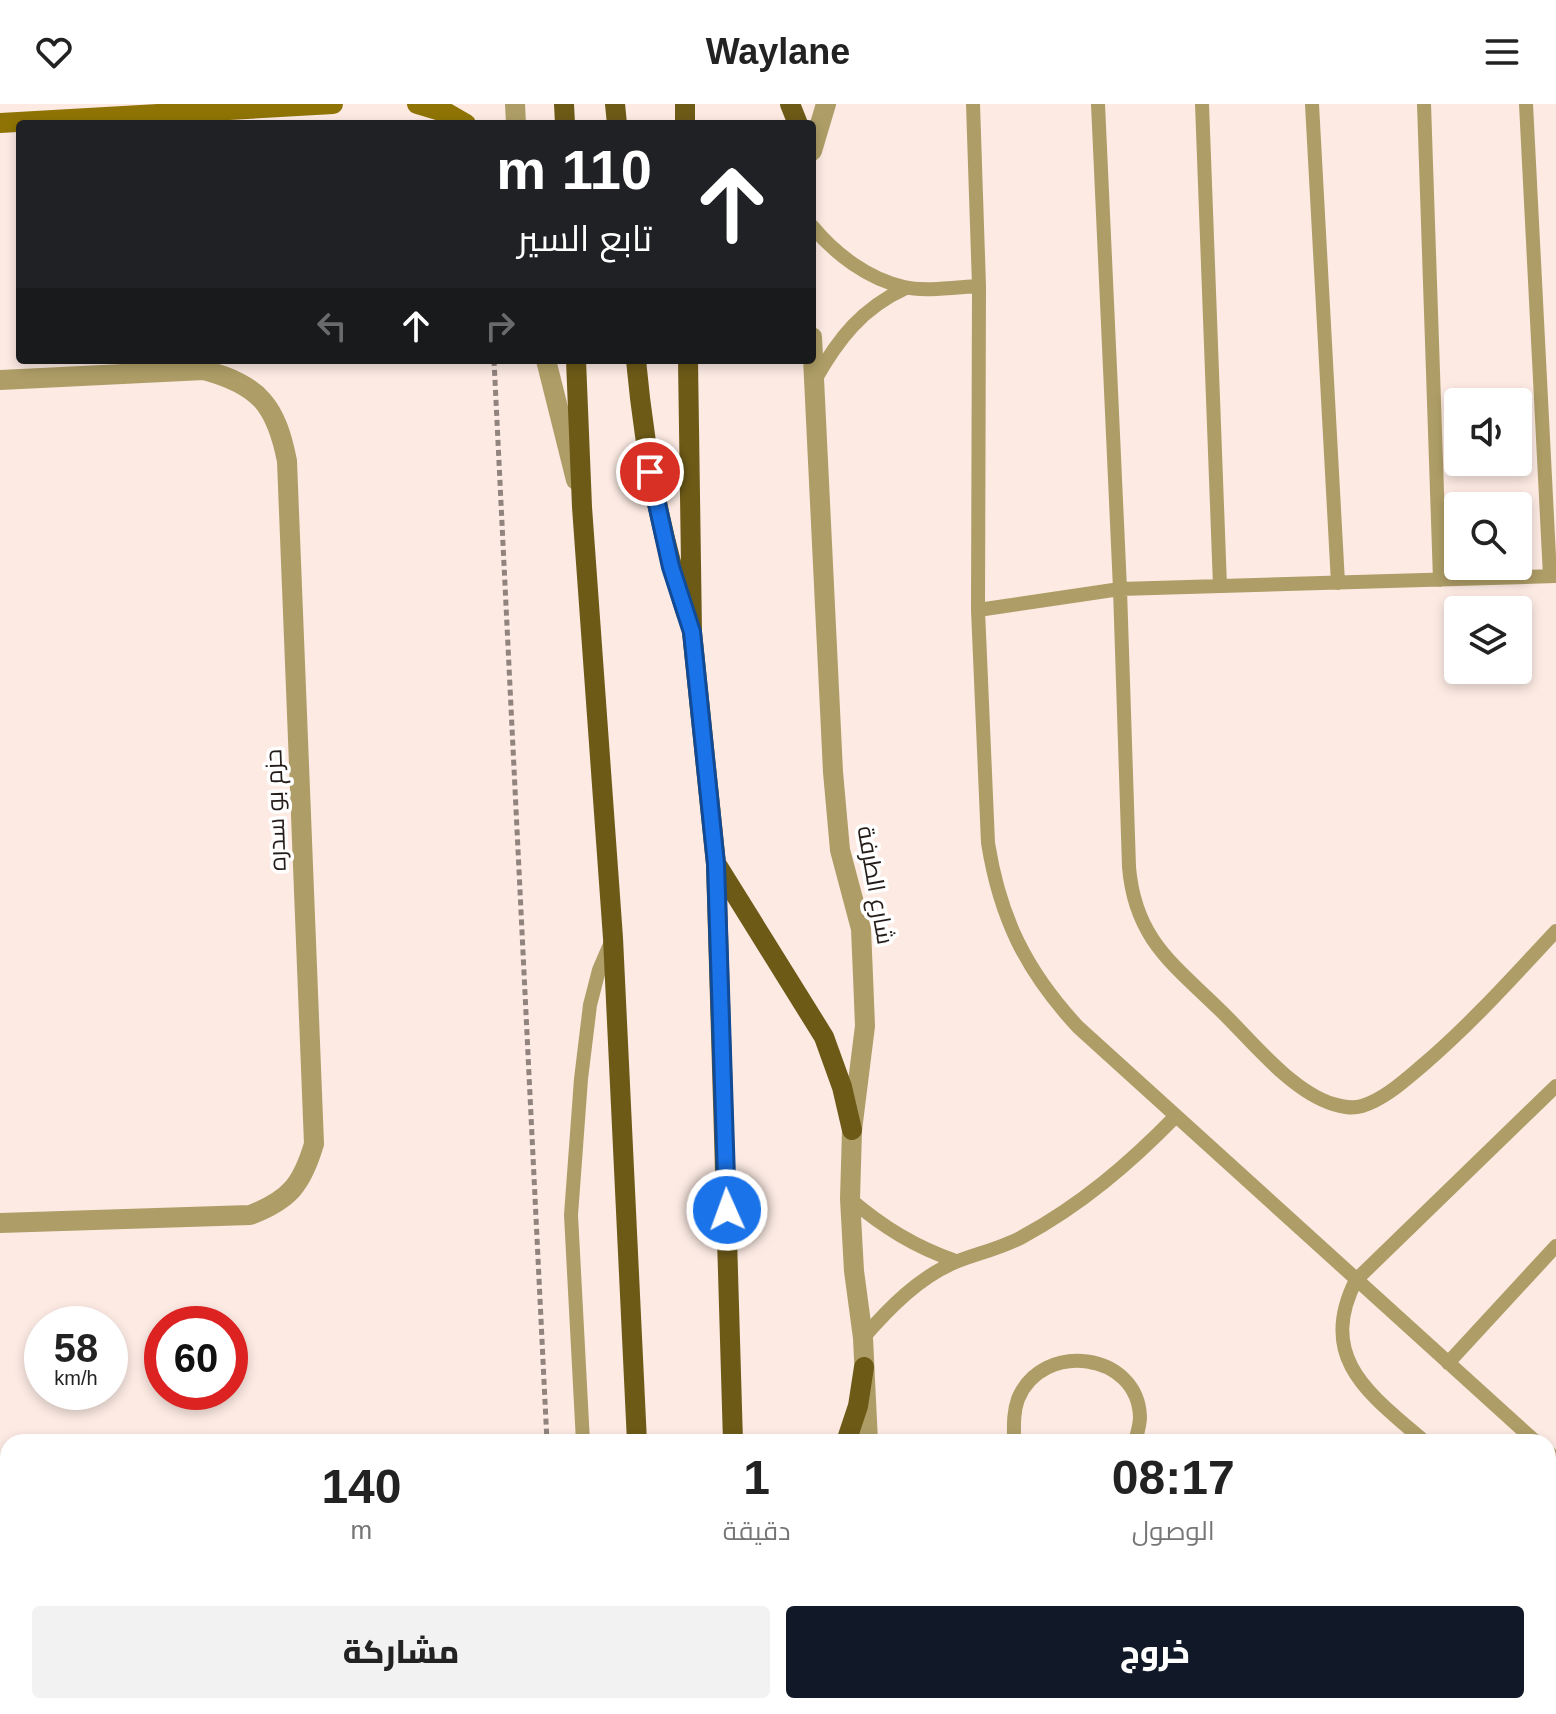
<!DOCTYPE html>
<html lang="ar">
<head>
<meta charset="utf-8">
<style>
  body { margin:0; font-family:Arial,Cairo,sans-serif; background:#f2f2f2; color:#222; direction:rtl; height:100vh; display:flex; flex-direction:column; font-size:30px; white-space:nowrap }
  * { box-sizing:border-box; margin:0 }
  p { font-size:26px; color:#767676 }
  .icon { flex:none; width:44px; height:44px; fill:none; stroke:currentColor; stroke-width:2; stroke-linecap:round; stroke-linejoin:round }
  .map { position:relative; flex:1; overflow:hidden; direction:ltr }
  .details { position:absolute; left:0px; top:1330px; width:1556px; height:280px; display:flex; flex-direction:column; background:#fff; border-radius:24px 24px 0 0; box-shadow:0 4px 12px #0003; direction:rtl }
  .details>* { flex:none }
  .banner { position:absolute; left:16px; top:16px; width:800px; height:244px; border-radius:8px; box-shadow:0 4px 12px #0003; direction:rtl; background:#202124; color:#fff; overflow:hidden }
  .controls { position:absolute; left:1444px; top:284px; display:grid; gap:16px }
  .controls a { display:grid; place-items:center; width:88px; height:88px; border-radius:8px; background:#fff; box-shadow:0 4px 12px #0003; font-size:40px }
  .speed { position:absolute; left:24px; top:1202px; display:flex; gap:16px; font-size:40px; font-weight:700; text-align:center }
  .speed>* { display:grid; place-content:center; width:104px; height:104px; border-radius:50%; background:#fff; box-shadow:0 4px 12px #0003; line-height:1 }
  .speed small { font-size:20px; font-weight:400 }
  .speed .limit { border:12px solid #d22; background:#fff; color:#111 }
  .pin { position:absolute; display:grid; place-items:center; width:68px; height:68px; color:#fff; margin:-34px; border:4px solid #fff; border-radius:50%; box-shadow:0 2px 8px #0007 }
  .me { position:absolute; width:88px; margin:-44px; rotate:358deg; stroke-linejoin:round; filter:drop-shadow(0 0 6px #0008) }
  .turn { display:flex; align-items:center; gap:28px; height:168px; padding:0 32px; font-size:36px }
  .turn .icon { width:104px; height:104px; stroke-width:2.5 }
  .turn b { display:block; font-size:56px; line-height:68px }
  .lanes { display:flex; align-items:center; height:76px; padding:0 32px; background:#0003; justify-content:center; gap:40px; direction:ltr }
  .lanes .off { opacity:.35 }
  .eta { display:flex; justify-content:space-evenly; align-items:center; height:136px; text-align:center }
  .eta b { font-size:48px; font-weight:800; line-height:56px }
  .action { display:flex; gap:16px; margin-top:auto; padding:16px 32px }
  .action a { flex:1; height:92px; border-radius:8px; background:#111827; color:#fff; font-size:32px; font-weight:800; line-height:92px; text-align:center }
  .action a+a { background:#f2f2f2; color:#222 }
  header { display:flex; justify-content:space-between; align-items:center; height:104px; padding:0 32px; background:#fff; font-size:36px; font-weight:800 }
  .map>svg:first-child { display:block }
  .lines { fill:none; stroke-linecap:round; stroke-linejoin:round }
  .path { stroke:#91847f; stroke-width:5; stroke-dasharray:6 4; stroke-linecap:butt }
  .lane { stroke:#ae9d66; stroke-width:14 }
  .street { stroke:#ae9d66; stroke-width:20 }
  .secondary { stroke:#8f7405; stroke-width:20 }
  .primary { stroke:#6d5a17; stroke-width:20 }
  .route-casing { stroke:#114b97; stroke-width:20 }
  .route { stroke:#1a73e8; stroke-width:14 }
  .labels { text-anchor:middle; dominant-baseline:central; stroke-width:7; stroke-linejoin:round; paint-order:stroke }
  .street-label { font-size:24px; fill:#241c19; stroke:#fff }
</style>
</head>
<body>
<header><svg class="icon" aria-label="menu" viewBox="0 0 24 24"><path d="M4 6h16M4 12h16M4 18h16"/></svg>Waylane<svg class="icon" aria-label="heart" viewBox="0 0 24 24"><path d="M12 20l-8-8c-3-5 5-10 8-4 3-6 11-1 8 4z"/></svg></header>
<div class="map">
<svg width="1556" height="1610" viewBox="0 0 1556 1610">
  <rect width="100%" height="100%" fill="#fceae3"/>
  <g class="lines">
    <path class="path" d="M494 256 547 1338
      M558 1602 559 1610"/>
    <path class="lane" d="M973 0 979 182 978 506 988 739C1000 814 1026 867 1078 923L1536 1338
      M1098 0 1120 485 1129 763C1135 835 1173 860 1221 907 1252 937 1291 987 1333 1000 1343 1003 1352 1005 1362 1002 1385 995 1405 976 1423 961 1471 920 1513 873 1556 827
      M1202 0 1220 482
      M1312 0 1338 479
      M1424 0 1440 476
      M1526 0 1550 472
      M812 122C835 150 868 175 904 183 924 188 958 183 979 182
      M815 276C838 235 862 204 906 184
      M978 506 1120 485 1556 472
      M850 1095C883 1123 915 1143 956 1157
      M863 1234C889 1204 920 1172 958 1157 979 1149 1002 1144 1022 1133 1081 1101 1129 1060 1176 1012
      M1448 1259 1556 1142
      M583 1338 571 1111 581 975 590 901 599 866 611 838
      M1014 1338C1014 1323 1013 1309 1018 1295 1042 1236 1138 1248 1140 1313 1140 1321 1137 1330 1135 1338
      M1425 1338C1371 1291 1316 1255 1356 1176L1556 982
      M1548 1348 1556 1356
      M1548 1444 1556 1451
      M596 1602V1610
      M1027 1602V1610
      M1136 1602 1140 1610
      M1201 1602 1218 1610"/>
    <path class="street" d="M515 0 516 20
      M812 47 826 0
      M812 233 833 668 840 746 861 825 863 872 865 922 852 1026 850 1095 854 1167 863 1234 868 1338
      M546 256 576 376
      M0 276 204 266C260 281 276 302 287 357L314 1040C302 1080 290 1096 250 1111L0 1119
      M0 1514H8
      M332 1602V1610
      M867 1602 868 1610"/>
    <path class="secondary" d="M417 0 447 9 466 20
      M0 19 333 0"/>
    <path class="primary" d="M564 0 565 20
      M615 0 617 20
      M685 0V20
      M790 0 798 20
      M576 256 582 403 613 834 637 1338
      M636 256C644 343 659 426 686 509
      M688 256 692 528 716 760 733 1338
      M717 761 824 933 842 983 852 1026
      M846 1338 858 1302 864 1263
      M650 1602V1610
      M740 1602 741 1610"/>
  </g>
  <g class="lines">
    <defs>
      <path id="route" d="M650 368 671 463 692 528 716 760 727 1106"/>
    </defs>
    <use href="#route" class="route-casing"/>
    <use href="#route" class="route"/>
  </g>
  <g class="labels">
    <g class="street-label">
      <text transform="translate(275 706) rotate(-92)">حزم بو سدره</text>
      <text transform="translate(876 781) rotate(80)">شارع الطرفة</text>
    </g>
  </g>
</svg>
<div class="controls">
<a><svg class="icon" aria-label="sound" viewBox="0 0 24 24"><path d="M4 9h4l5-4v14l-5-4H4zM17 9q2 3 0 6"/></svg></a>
<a><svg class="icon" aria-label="search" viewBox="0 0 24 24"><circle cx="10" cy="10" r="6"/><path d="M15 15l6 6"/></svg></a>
<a><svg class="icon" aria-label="layers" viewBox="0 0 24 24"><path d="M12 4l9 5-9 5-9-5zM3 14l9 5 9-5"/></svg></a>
</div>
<div class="speed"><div>58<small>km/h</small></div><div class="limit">60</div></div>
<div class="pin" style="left:650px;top:368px;background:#d93025"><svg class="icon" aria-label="arrive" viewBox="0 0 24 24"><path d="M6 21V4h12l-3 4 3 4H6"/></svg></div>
<svg class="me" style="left:727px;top:1106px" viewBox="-20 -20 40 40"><circle r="17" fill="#1a73e8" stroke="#fff" stroke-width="3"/><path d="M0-11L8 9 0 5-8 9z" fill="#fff"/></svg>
<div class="banner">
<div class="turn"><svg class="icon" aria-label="ahead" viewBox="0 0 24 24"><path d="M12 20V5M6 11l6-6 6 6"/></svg><div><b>110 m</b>تابع السير</div></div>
<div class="lanes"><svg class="icon off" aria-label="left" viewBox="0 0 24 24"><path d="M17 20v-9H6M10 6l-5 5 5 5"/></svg><svg class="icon" aria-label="ahead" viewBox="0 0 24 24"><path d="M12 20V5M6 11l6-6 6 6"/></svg><svg class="icon off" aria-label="right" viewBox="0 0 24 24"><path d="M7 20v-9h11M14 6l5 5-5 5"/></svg></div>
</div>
<section class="details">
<div class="eta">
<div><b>08:17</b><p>الوصول</p></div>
<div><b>1</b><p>دقيقة</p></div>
<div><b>140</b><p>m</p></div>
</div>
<div class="action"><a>خروج</a><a>مشاركة</a></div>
</section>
</div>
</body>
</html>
